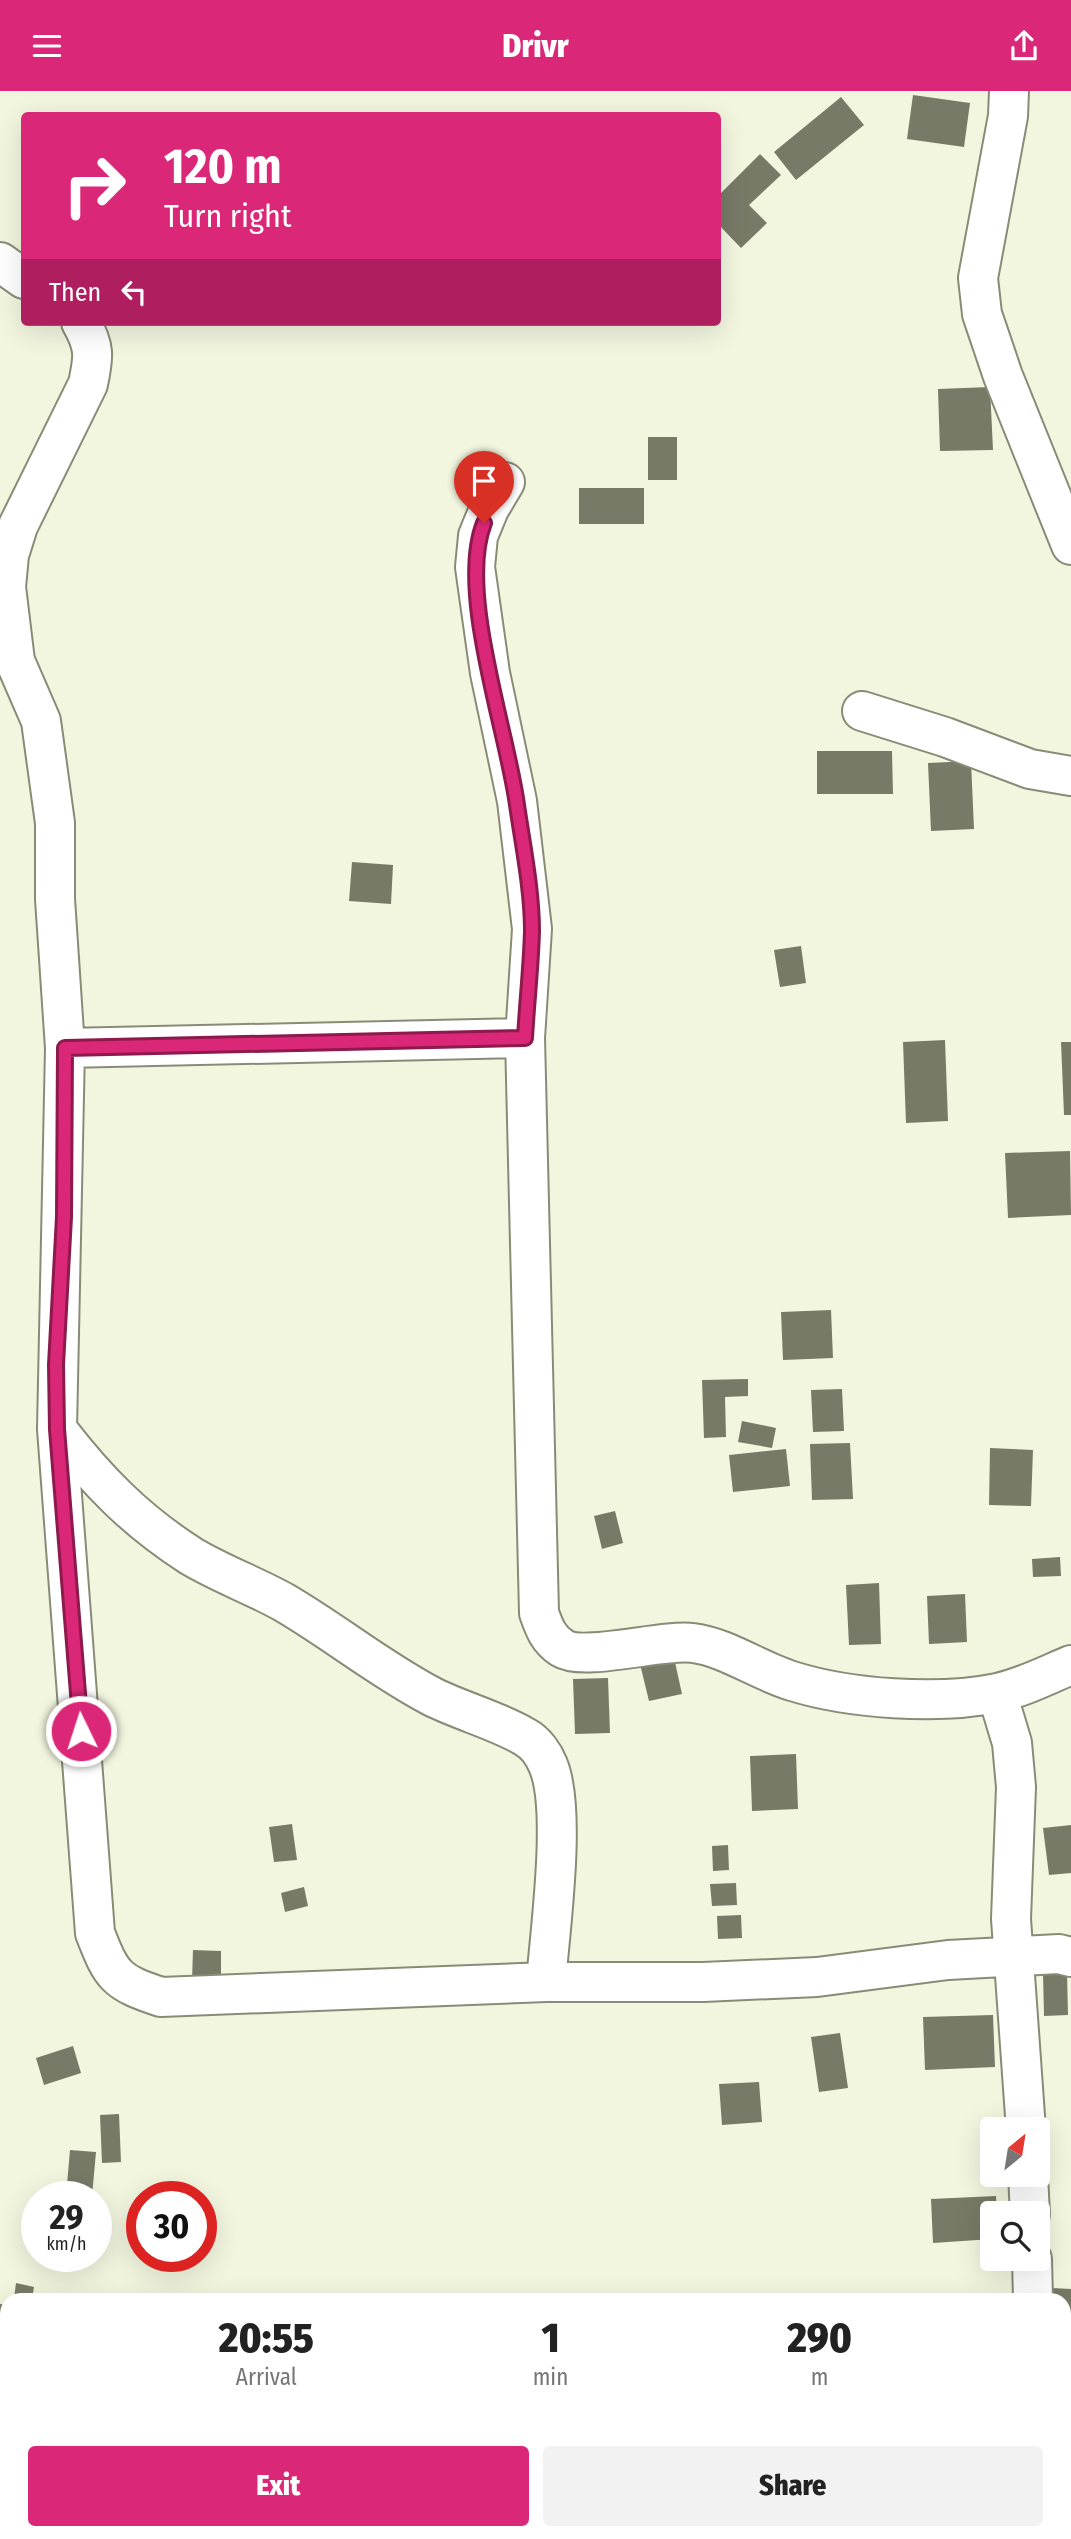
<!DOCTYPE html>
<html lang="en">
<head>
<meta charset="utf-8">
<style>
  body { margin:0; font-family:"Fira Sans Condensed",sans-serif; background:#f2f2f2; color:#222; height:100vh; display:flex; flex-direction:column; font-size:26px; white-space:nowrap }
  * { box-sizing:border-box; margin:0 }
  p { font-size:23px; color:#767676 }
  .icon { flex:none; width:38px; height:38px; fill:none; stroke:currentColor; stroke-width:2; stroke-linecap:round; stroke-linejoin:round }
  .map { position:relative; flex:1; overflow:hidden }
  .panel { position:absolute; left:0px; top:2202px; width:1071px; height:247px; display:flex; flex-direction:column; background:#fff; border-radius:21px 21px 0 0; box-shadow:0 7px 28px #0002 }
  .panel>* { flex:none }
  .guide { position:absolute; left:21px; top:21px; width:700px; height:214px; border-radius:7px; box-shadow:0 7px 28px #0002; background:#db2777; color:#fff; overflow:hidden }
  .needle { width:46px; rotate:30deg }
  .tools { position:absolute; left:980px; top:2026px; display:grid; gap:14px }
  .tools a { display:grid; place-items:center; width:70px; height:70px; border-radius:7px; background:#fff; box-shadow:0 7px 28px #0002; font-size:35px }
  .speed { position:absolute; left:21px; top:2090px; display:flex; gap:14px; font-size:35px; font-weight:700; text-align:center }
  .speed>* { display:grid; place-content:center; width:91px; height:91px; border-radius:50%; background:#fff; box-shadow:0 7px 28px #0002; line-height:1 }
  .speed small { font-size:18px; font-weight:400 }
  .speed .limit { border:10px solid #d22; background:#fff; color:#111 }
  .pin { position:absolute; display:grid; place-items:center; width:60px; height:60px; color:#fff; margin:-72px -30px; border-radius:50% 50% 50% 0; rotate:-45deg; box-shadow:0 0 7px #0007 }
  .pin .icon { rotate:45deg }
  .me { position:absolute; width:77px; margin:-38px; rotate:356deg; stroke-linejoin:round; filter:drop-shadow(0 0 5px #0008) }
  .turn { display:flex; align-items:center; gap:24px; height:147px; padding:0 28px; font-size:32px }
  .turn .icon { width:91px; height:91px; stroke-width:2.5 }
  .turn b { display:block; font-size:49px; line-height:60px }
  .then { display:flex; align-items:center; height:66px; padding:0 28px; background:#0003; gap:14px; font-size:26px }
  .eta { display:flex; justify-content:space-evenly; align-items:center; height:119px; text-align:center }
  .eta b { font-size:42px; font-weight:800; line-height:49px }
  .cta { display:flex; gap:14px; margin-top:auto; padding:14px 28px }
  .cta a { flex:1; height:80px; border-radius:7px; background:#db2777; color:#fff; font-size:28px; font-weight:800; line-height:80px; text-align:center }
  .cta a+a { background:#f2f2f2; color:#222 }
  header { display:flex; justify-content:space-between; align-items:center; height:91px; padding:0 28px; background:#db2777; color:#fff; font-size:32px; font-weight:800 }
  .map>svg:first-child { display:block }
  .building { fill:#777a66 }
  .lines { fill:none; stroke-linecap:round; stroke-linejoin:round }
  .street-casing { stroke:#898b77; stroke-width:42 }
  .street { stroke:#fff; stroke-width:38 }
  .route-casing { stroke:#8e194d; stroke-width:18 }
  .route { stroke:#db2777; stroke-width:12 }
</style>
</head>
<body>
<header><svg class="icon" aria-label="menu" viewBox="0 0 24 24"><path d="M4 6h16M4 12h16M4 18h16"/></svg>Drivr<svg class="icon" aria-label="share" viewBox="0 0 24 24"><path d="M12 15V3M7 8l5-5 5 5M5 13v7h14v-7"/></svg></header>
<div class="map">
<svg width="1071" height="2448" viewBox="0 0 1071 2448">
  <rect width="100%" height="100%" fill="#f2f6df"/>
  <path class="building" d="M913 4 970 12 964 56 907 48Z
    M841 6 864 34 796 89 774 61Z
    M760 63 781 84 749 114 767 132 741 157 718 133V105Z
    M990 296 993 359 940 360 938 298Z
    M648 346H677V389H648Z
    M579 397H644V433H579Z
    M817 660H892L893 703H817Z
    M971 670 974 738 931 740 928 672Z
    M352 771 393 774 391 813 349 810Z
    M801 855 806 892 780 896 774 859Z
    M945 949 948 1030 906 1032 903 951Z
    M1061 951H1071V1024H1064Z
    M1070 1060 1071 1124 1008 1127 1005 1062Z
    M831 1219 833 1267 783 1269 781 1221Z
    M748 1288V1305L725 1306 726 1346 704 1347 702 1289Z
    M842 1298 844 1340 813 1341 811 1299Z
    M742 1330 776 1337 772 1357 738 1351Z
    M850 1352 853 1408 812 1409 810 1353Z
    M990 1357 1033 1359 1031 1415 989 1414Z
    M786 1358 790 1395 733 1401 729 1364Z
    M615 1420 623 1452 602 1458 594 1425Z
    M1060 1466 1061 1485 1033 1486 1032 1468Z
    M879 1492 881 1553 849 1554 846 1494Z
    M965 1503 967 1551 929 1553 927 1505Z
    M673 1562 682 1603 649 1610 639 1569Z
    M608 1587 610 1642 575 1643 573 1588Z
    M796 1663 798 1718 752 1720 750 1665Z
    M292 1733 297 1769 274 1771 269 1736Z
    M1071 1734V1782L1049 1784 1043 1737Z
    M728 1754 729 1779 713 1780 712 1755Z
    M736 1792 737 1814 712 1815 710 1793Z
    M304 1796 308 1815 285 1821 281 1802Z
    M741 1824 742 1847 718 1848 717 1825Z
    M193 1859 221 1860V1890L192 1889Z
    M1043 1882H1067L1068 1924 1044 1925Z
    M993 1924 995 1976 925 1979 923 1926Z
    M840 1942 848 1997 819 2001 811 1946Z
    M73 1955 81 1982 44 1994 36 1967Z
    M759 1991 762 2031 722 2034 719 1993Z
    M119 2023 121 2071 102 2072 100 2024Z
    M70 2059 96 2061 92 2105H66Z
    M996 2105 997 2123H992V2148L933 2152 931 2108Z
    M16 2192 34 2196 32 2208H14Z
    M1052 2197 1071 2198V2253H1064V2208H1052Z
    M0 2213 7 2214V2266L0 2265Z
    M547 2441H633L632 2448H546Z
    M649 2441H694L716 2447 648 2448Z"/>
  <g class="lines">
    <defs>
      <path id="street" d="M1009 0 1008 25 978 187 982 223 1003 285 1071 454
        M0 171 24 188
        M81 231C95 256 94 265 88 293L18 435 9 464 6 496 15 570 41 630 55 732V808L65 957 57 1338 95 1842C112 1886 116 1891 161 1906L546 1891H703L817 1886 948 1869 1059 1863 1071 1866
        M505 391 489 418 478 445 475 476 490 582 517 710 532 838 525 947 539 1522C544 1536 548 1548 562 1557 584 1571 662 1548 693 1552 726 1556 759 1580 792 1590 849 1608 938 1614 997 1602 1022 1597 1047 1584 1071 1574
        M862 620 945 646 1030 678 1071 685
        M65 957 525 947
        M57 1338C97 1390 135 1429 191 1465 221 1483 255 1495 285 1512 336 1542 381 1579 433 1606 461 1620 501 1631 525 1646 536 1652 544 1664 548 1674 567 1718 550 1840 546 1891
        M997 1602 1012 1652 1016 1696 1011 1828 1026 2039
        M1028 2084 1030 2123
        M1032 2168 1033 2208
        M1064 2286 1071 2287"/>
    </defs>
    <use href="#street" class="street-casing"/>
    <use href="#street" class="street"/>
  </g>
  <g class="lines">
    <defs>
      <path id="route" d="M81 1640 57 1338 56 1274 64 1126 65 957 525 947C527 911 531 876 532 840 532 799 523 755 517 714 507 639 457 500 484 432"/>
    </defs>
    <use href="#route" class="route-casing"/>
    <use href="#route" class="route"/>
  </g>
</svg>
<div class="tools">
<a><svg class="needle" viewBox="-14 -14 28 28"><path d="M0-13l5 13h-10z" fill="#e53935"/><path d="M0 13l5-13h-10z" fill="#767676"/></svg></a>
<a><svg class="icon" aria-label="search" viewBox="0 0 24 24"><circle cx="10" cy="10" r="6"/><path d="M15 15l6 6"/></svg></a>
</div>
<div class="speed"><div>29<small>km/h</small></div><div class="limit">30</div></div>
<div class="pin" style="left:484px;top:432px;background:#d93025"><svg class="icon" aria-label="arrive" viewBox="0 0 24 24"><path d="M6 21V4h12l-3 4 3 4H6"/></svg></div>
<svg class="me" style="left:81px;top:1640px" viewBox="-20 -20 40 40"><circle r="17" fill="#db2777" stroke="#fff" stroke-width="3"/><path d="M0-11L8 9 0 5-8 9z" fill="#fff"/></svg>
<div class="guide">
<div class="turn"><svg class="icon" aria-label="right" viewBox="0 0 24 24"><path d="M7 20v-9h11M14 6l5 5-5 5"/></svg><div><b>120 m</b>Turn right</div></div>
<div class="then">Then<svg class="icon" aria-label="left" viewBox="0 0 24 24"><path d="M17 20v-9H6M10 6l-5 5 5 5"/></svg></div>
</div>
<section class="panel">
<div class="eta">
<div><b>20:55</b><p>Arrival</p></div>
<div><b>1</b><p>min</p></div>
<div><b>290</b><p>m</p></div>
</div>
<div class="cta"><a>Exit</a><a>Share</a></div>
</section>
</div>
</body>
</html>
